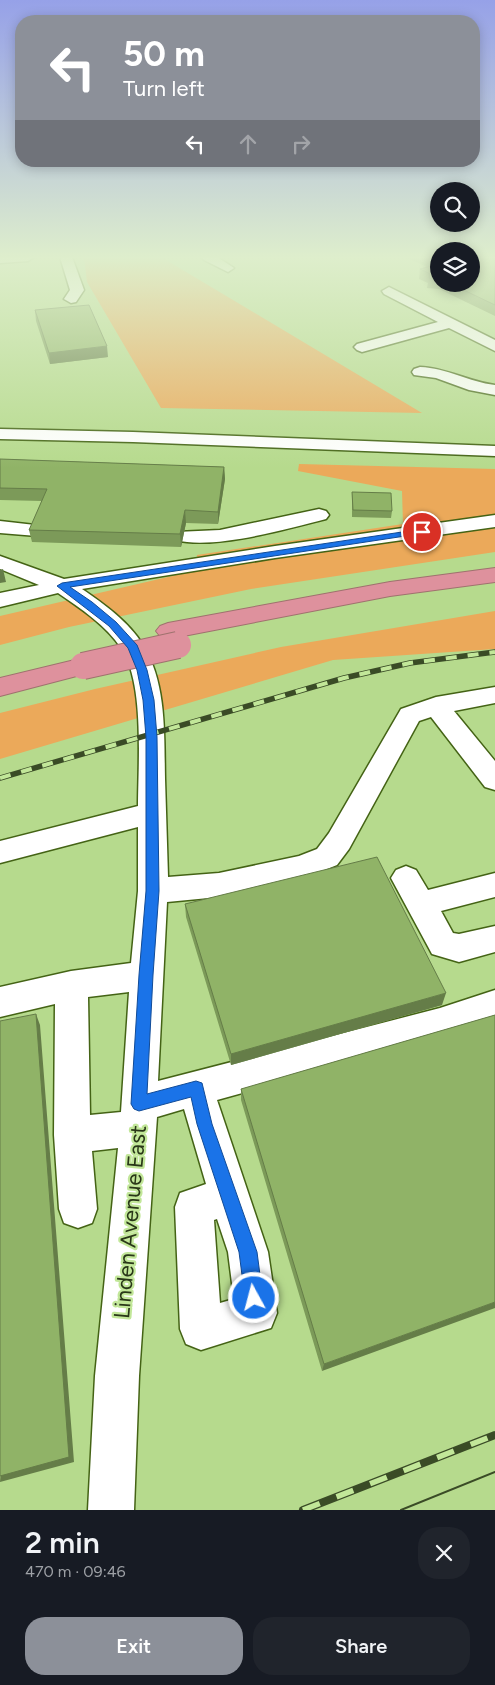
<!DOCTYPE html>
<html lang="en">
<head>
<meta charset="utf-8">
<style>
  body { margin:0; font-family:Figtree,sans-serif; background:#20242c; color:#f1f3f6; height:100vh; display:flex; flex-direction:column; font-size:19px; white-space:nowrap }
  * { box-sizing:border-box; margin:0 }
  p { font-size:16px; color:#9ea1a6 }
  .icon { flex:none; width:28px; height:28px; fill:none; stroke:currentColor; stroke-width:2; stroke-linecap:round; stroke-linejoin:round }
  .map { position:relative; height:1510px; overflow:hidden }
  .details { display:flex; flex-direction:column; background:#171b24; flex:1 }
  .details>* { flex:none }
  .hud { position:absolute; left:15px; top:15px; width:465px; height:152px; border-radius:20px; box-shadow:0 2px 12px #0003; background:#8c9099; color:#fff; overflow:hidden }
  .controls { position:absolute; left:430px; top:182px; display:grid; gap:10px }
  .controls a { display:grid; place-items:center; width:50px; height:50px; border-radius:50%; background:#171b24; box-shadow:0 2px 12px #0003; font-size:25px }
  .pin { position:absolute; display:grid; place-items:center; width:42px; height:42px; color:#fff; margin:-21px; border:2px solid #fff; border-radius:50%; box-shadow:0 1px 5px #0007 }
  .me { position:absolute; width:55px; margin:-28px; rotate:353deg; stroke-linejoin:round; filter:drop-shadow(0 0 4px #0008) }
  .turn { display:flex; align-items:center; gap:18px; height:105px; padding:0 25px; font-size:22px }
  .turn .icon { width:65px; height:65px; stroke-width:2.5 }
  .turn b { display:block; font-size:35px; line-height:42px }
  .lanes { display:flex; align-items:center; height:48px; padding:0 25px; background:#0003; justify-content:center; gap:25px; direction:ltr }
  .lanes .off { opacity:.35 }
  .round { display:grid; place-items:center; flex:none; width:52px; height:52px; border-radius:20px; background:#20242c }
  .overview { display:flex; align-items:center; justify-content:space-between; height:85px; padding:0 25px }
  h1 { font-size:30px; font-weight:600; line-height:38px }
  .primary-button { display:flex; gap:10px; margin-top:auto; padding:10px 25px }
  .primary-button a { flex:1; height:58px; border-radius:20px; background:#8c9099; color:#fff; font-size:20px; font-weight:600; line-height:58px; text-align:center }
  .primary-button a+a { background:#20242c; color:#f1f3f6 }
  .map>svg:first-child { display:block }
  .green { fill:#eba95a }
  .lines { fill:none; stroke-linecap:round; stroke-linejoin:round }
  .minor-casing { stroke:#446315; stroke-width:3 }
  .highway-casing { stroke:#9f726e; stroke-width:2 }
  .minor { fill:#fff; fill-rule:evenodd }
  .highway { fill:#de919d; fill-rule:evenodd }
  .tram { stroke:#3a4b26; stroke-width:2 }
  .rail-far1-casing { stroke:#3a4b26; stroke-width:5.5 }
  .rail-casing { stroke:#3a4b26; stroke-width:8 }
  .rail-far1 { stroke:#c2e799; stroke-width:4; stroke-dasharray:11; stroke-linecap:butt }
  .rail { stroke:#c2e799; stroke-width:5.5; stroke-dasharray:18; stroke-linecap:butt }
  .highway-bridge-casing { stroke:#9f726e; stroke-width:28; stroke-linecap:butt }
  .highway-bridge { stroke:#de919d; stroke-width:26 }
  .wall { fill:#7c9a59 }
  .shaded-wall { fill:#657d48 }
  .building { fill:#90b367; stroke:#657d48 }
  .route { fill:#1a73e8; stroke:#114b97 }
  .labels { text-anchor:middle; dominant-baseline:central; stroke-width:4.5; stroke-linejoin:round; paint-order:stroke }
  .near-street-label { font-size:22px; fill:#293718; stroke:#c2e799 }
</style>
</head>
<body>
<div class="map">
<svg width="495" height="1510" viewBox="0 0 495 1510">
  <rect width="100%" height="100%" fill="#b6da8d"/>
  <path class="green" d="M84 257H161L422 413 161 408 87 282Z
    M299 464 495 469V552L251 589 69 627 0 645V616L198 570 197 555 403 524 402 491 298 471Z
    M495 611V649L333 660 0 759V713L95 689 281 647Z"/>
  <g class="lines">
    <defs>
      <path id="minor" d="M0 257H34L28 261 0 263Z
        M60 257H72L84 290 76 302 71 303 64 299 70 290Z
        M202 257H217L234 268 228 272 204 260Z
        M389 287 495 340V351L449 328 362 352 357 350 354 347 357 344 438 322 384 294 382 291Z
        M420 367C447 368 469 382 495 385V395L469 390 436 378 414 375 412 372 414 369Z
        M0 429 133 432 495 446V456L133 442 0 439Z
        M319 509 326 511 329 515 326 519C287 529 213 550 176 540L173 536 176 532 220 530Z
        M495 515V527L275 558 82 589C104 604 129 622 143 645 167 684 164 735 165 779 166 812 167 844 168 877L219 873 299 856 317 849 329 833 401 709 436 697 495 687V703L454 711 495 761V790L485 787 431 717 419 721 349 849 337 865 302 879 219 897 167 902 158 1081 440 1008 495 990V1020L440 1038 217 1100 268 1252 277 1313 271 1328 201 1350 186 1344 180 1329 175 1207 180 1193 206 1184 184 1109 157 1117 139 1376 134 1510H88L95 1376 118 1148 92 1151 97 1209 92 1223 78 1228 64 1223 59 1209 54 1135 55 1004 0 1017V987L71 971 131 963 138 891V827L0 863V841L138 806C138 764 145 683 121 648 106 625 81 609 58 593L0 607V593L39 585 0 569V556L64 579 275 546ZM129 992 121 1112 90 1115 88 997ZM217 1219 228 1252 234 1299 220 1303 214 1220Z
        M0 521 44 526 47 530 44 534 37 536 0 533Z
        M406 866 416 870 428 890 495 873V897L441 911 453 933 459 934 495 926V952L459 962 432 954 391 878 396 870Z"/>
      <path id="highway" d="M495 568V582L390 596 168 639 160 636 156 631 160 626 168 623 390 582Z
        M83 658 92 660 95 666 92 672 0 696V678Z"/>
    </defs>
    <use href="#minor" class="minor-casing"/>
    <use href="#highway" class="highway-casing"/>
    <use href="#minor" class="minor"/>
    <use href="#highway" class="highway"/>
    <path class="tram" d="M401 1510 495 1472"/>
    <defs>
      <path id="rail-far1" d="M0 778 344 678 410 663 495 652"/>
      <path id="rail" d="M303 1510 495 1435"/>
    </defs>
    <use href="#rail-far1" class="rail-far1-casing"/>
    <use href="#rail" class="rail-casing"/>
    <use href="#rail-far1" class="rail-far1"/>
    <use href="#rail" class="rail"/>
    <defs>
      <path id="highway-bridge" d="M83 666 178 645"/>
    </defs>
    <use href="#highway-bridge" class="highway-bridge-casing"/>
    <use href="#highway-bridge" class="highway-bridge"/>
  </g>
  <path class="wall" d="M405 257H439V284H471L495 257V316L439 289 427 288 428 283 419 279 420 269 427 267Z
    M35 310 108 357 50 364 36 321Z
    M0 459 224 467 225 479 218 524 186 523 181 547 32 542 29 530 42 501 0 500Z
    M352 492 392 511 391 518 352 517Z
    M185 904 442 1005 231 1065 186 917Z
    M495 1015 322 1371 241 1100V1089Z"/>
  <path class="shaded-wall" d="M107 346 108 357 50 364 49 353Z
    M224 467 225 479 218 524V512Z
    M185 510 186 523 181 547 180 534Z
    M3 569 6 582 0 583V570Z
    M446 993 442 1005 231 1065V1054Z
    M36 1014 40 1025 74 1462 0 1482Z
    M495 1302V1308L322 1371 324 1364Z"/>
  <path class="building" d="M426 257H439V279L429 278 430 274 420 269 436 265 431 263 436 261Z
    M471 257H495V305L451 284H471Z
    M89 305 107 346 49 353 35 310Z
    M0 459 224 467 218 512 185 510 180 534 29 530 47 489 0 488Z
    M352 492 391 493 392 511 353 510Z
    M377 857 446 993 231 1054 185 904Z
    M36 1014 69 1457 0 1476V1021Z
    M495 1015V1302L324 1364 241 1089Z"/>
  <linearGradient id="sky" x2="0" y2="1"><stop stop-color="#96a1e8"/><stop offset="0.55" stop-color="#deeecc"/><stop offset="1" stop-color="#deeecc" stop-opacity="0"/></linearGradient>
  <rect width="495" height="468" fill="url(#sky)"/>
  <path class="route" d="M422 529 425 530V533L70 587 92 602 116 622 137 645 147 670 154 700 157 737 159 891 153 975 147 1094 196 1081 202 1083 212 1124 257 1252 263 1298 260 1304 254 1307 247 1304 245 1298 239 1252 197 1124 191 1097 139 1111 134 1109 131 1104 139 975 146 891V737L143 700 137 670 128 648 109 626 57 586 62 583Z"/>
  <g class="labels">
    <g class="near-street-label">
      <text transform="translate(130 1222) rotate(-85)">Linden Avenue East</text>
    </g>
  </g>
</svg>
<div class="controls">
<a><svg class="icon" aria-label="search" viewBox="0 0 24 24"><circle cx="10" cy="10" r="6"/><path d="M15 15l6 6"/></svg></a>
<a><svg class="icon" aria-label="layers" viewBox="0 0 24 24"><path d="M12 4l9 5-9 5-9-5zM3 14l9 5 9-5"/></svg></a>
</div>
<div class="pin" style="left:422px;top:532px;background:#d93025"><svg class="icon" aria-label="arrive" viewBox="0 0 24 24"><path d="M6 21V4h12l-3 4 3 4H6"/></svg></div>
<svg class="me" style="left:254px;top:1298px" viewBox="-20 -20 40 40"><circle r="17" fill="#1a73e8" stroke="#fff" stroke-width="3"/><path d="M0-11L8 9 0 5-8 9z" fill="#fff"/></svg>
<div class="hud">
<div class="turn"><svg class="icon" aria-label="left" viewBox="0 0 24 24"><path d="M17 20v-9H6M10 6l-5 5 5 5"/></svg><div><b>50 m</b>Turn left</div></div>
<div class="lanes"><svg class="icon" aria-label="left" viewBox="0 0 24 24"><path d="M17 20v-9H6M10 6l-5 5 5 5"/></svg><svg class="icon off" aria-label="ahead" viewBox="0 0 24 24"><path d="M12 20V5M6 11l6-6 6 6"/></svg><svg class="icon off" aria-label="right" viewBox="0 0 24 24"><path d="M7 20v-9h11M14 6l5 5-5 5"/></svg></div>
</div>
</div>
<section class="details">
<div class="overview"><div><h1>2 min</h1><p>470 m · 09:46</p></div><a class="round"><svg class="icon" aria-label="close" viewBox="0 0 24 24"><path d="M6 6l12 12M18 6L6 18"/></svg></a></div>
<div class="primary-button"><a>Exit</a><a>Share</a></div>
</section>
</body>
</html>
